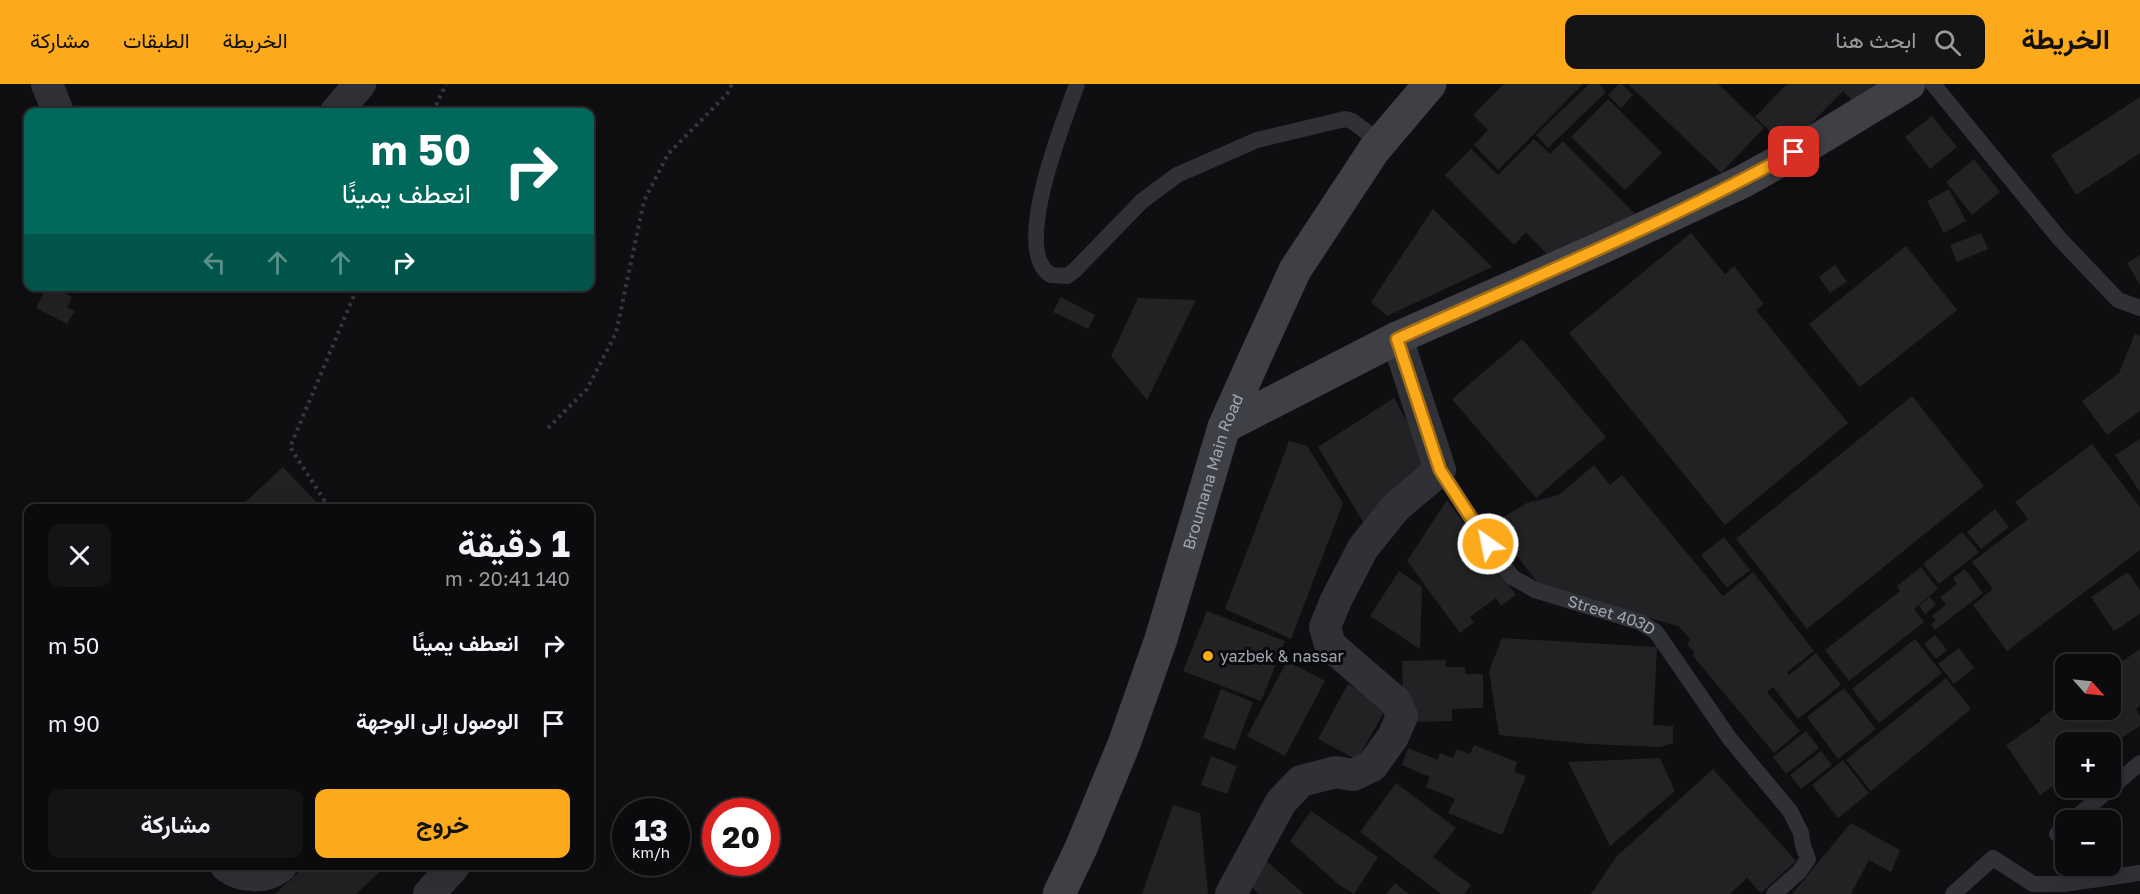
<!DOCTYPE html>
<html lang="ar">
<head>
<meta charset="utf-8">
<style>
  body { margin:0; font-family:"Golos Text",Vazirmatn,sans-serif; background:#141416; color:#f1f3f6; direction:rtl; height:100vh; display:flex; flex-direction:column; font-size:22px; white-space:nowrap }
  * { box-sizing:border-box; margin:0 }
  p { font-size:20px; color:#9a9b9d }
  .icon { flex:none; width:33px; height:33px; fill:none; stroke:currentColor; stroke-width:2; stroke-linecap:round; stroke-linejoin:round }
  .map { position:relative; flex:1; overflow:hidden; direction:ltr }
  .details { position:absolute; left:24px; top:420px; width:570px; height:366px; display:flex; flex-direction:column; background:#0b0b0d; border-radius:12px; box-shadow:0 6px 24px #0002,0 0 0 2px #2b2b2e; direction:rtl }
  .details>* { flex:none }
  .hud { position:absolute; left:24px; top:24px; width:570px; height:183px; border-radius:12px; box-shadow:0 6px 24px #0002,0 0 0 2px #2b2b2e; direction:rtl; background:#00695c; color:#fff; overflow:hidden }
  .needle { width:39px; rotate:117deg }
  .tools { position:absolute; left:2055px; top:570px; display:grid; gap:12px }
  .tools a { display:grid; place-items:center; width:66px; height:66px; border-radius:12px; background:#0b0b0d; box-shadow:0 6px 24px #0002,0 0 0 2px #2b2b2e; font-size:30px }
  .speed { position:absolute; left:612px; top:714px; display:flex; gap:12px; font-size:30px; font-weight:700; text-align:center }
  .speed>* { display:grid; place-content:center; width:78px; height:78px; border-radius:50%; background:#0b0b0d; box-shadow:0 6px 24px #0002,0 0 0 2px #2b2b2e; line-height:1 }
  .speed small { font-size:15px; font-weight:400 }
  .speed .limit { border:9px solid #d22; background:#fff; color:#111 }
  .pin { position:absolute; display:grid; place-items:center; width:51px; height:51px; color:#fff; margin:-26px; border-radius:12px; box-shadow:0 3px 9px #0006 }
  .me { position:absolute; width:66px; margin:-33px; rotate:327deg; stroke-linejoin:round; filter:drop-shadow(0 0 4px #0008) }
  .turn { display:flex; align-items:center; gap:21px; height:126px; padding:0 24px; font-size:27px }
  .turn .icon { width:78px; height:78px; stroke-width:2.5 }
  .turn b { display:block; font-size:42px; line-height:51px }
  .lanes { display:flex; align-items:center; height:57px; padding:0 24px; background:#0003; justify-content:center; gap:30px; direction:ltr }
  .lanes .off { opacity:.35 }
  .round { display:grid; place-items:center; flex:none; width:63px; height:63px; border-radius:12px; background:#141416 }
  .summary { display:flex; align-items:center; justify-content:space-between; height:102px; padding:0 24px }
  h1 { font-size:36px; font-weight:700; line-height:45px }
  .action { display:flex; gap:12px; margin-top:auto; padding:12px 24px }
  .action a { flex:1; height:69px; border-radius:12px; background:#fcaa1c; color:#111; font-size:24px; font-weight:700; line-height:69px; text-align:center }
  .action a+a { background:#141416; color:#f1f3f6 }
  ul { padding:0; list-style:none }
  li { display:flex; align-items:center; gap:18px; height:78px; padding:0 24px }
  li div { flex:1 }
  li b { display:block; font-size:22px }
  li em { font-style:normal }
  header { display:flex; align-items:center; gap:36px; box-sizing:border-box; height:84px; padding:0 30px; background:#fcaa1c; color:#111 }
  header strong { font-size:28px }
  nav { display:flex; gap:33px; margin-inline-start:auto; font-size:21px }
  .search { width:420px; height:54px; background:#141416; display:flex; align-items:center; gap:15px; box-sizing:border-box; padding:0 21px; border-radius:12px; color:#9a9b9d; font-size:22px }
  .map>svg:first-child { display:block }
  .building { fill:#222225 }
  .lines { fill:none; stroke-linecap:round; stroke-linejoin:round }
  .path { stroke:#36383d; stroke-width:4; stroke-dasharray:3 4.5; stroke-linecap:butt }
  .lane { stroke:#303136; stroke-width:16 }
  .street { stroke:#303136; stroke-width:32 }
  .secondary { stroke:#3e4046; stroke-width:33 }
  .route-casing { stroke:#a46e12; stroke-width:15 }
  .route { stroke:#fcaa1c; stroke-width:10 }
  .poi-dot { fill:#fcaa1c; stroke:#0a0a0c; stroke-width:2 }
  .labels { text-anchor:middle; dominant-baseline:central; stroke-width:6; stroke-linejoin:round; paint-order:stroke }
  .street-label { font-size:16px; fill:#9fa6b3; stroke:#0a0a0c }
  .poi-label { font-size:16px; fill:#9fa6b3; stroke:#0a0a0c; text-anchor:start }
</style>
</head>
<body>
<header>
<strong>الخريطة</strong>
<div class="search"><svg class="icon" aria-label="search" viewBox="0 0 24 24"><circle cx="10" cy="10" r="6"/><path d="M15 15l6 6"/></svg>ابحث هنا</div>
<nav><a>الخريطة</a><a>الطبقات</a><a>مشاركة</a></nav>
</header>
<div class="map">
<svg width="2140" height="810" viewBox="0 0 2140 810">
  <rect width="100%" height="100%" fill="#0f0f11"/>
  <path class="building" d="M1504 0H1583L1498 86 1474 61 1488 46 1473 31Z
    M1589 0H1599L1606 8 1548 64 1536 51Z
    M1619 0H1622L1633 11 1621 24 1608 11Z
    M1628 0H1718L1764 44 1721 89Z
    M1787 0H1891L1864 28 1843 7 1787 64 1755 33Z
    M2140 13V69L2076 111 2051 71Z
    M1608 15 1662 69 1625 106 1571 53Z
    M1932 32 1957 63 1930 85 1905 53Z
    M1534 55 1550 70 1563 57 1639 134 1553 177 1526 148 1514 161 1445 91 1471 65 1498 91Z
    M1974 75 2000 108 1972 131 1946 98Z
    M1949 105 1966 137 1944 149 1927 117Z
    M1433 125 1492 183 1387 232 1371 218Z
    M1691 149 1725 190 1734 182 1764 220 1756 226 1848 339 1725 441 1569 249Z
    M1981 149 1988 165 1957 178 1950 161Z
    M1906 162 1957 226 1860 303 1809 240Z
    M2140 171V201L2127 179Z
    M1835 181 1847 198 1830 209 1819 193Z
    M47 202H51L72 213 67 223 75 227 67 240 36 224Z
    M62 202H79L75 210Z
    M1061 213 1095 231 1088 245 1053 228Z
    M1138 214 1196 216 1147 316 1111 272Z
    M2135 250 2140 252V327L2107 351 2082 317 2119 289Z
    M1522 255 1606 353 1536 414 1452 315Z
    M1912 312 1984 402 1807 545 1736 455Z
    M1394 314 1432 383 1363 438 1318 363Z
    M2140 355V408L2115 371Z
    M1289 357 1307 362 1343 419 1291 555 1225 525Z
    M2092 360 2140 423V466L2007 567 1973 521 1993 505 1972 478 2028 435 2015 418Z
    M1594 381 1610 401 1622 391 1723 512 1753 488 1814 567 1787 588 1789 591 1816 569 1841 601 1798 635 1773 603 1767 608 1800 647 1774 669 1693 572 1694 567 1687 561 1690 555 1678 542 1541 504 1493 439 1527 419 1559 411Z
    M283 383 321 423 319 424H239Z
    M1447 416 1516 511 1501 522 1496 514 1470 533 1474 538 1460 549 1407 477Z
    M1995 425 2009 443 1981 465 1967 448Z
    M1962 448 1979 468 1939 500 1923 480Z
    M1724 453 1750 486 1727 504 1701 471Z
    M1921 483 1938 505 1914 525 1924 538 1849 597 1825 566 1900 507 1897 502Z
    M1965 485 1983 509 1935 546 1931 540 1936 537 1932 532 1946 521 1940 513 1957 500 1953 494Z
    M1399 487 1422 503 1420 565 1370 532Z
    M2128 488 2140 506V530L2114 547 2091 513Z
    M1930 513 1936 521 1925 530 1919 522Z
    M1207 527 1285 557 1261 617 1183 587Z
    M1935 551 1947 566 1936 575 1924 560Z
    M1502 554 1657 563 1653 641 1673 642V659L1660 663 1590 660 1499 651 1489 587Z
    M1915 555 1942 589 1879 639 1852 605Z
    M1959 564 1974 584 1954 600 1938 580Z
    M2140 565V622L2136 625 2140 632V642L2110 662V658H2066V693L2040 711 2006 661 2041 637 2039 635 2066 617V626H2110V586Z
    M1446 576 1445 583H1465V590H1483V624L1452 625V637L1412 638 1403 614 1402 577Z
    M1287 577 1325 597 1285 672 1247 652Z
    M1946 594 1971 625 1871 707 1846 676Z
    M1348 600 1388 621 1357 676 1318 655Z
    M1844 604 1876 645 1838 675 1807 633Z
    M1221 605 1253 618 1235 666 1203 654Z
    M1806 647 1819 664 1786 690 1773 673Z
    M1474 661 1517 678 1514 688 1526 692 1502 751 1448 729 1455 715 1426 703 1430 693 1402 681 1408 664 1438 676 1440 669 1453 674 1457 665 1470 670Z
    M1821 667 1832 681 1801 705 1790 691Z
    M1211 672 1237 682 1227 710 1201 701Z
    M1660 674 1675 707 1610 762 1568 678Z
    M1843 676 1869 709 1838 734 1812 701Z
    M1713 685 1796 777 1761 809 1747 794 1730 810H1591L1617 772Z
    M1396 699 1456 744 1433 773 1471 801 1464 810H1441L1360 748Z
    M1173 721 1200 729 1208 810H1142Z
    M1311 727 1378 773 1354 810 1338 800 1290 757Z
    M1851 739 1900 766 1891 788 1869 776 1851 810H1792Z
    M1263 774 1304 810H1259L1244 796Z
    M305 782H386L356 810H275Z
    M1395 799 1409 810H1386Z"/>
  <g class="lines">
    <path class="path" d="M433 28 446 0
      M548 344 587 305 616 249 644 117 668 70 727 10 732 0
      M328 424 326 419 290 363 358 202"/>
    <g class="lane">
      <path d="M1077 0C1065 35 1010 167 1051 191L1067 192 1074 187 1142 117 1177 91 1257 56 1345 35 1352 37 1380 58"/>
      <path d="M1933 0 2059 154 2118 216 2140 224"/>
      <path id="s1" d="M1440 386 1488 460 1512 493 1535 506 1640 538 1656 548 1730 655 1790 727 1801 749 1803 762 1808 775 1799 788 1774 810"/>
      <path d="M2073 736 2140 679"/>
      <path d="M2057 750 2066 743"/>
      <path d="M1953 810 1993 774 2033 800H2064L2140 789"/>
    </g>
    <path class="street" d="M47 0 58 28
      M336 28 360 0
      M226 782C242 794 266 795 281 782
      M429 810 454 782
      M1231 810 1281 718 1301 697 1336 688 1353 691 1372 682 1393 653 1402 632 1396 618 1330 561 1325 543 1336 516 1363 464 1396 423 1440 386 1397 254"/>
    <g class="secondary">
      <path d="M1224 343 1397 254 1603 163 1742 98 1812 59 1909 0"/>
      <path id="s2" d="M1059 810 1081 764 1124 660 1161 555 1224 343 1258 267 1295 186 1374 66 1430 0"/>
    </g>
  </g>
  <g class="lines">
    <defs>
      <path id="route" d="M1488 460 1440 386 1397 255C1530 195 1666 139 1794 68"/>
    </defs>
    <use href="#route" class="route-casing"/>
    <use href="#route" class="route"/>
  </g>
  <circle class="poi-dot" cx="1208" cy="572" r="6"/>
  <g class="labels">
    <g class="street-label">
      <text stroke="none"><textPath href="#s2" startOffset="450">Broumana Main Road</textPath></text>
      <text stroke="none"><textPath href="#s1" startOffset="236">Street 403D</textPath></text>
    </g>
    <g class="poi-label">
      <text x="1220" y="572">yazbek &amp; nassar</text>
    </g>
  </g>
</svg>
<div class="tools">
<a><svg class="needle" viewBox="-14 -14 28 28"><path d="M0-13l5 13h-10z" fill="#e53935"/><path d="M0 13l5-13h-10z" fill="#9a9b9d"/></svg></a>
<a>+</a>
<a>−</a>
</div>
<div class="speed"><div>13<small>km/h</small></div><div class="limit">20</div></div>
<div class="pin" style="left:1794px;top:68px;background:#d93025"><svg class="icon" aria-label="arrive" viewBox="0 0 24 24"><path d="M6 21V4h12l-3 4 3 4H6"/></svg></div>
<svg class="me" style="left:1488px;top:460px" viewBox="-20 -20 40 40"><circle r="17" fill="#fcaa1c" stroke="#fff" stroke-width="3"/><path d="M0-11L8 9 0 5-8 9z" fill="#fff"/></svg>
<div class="hud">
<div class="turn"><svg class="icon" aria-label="right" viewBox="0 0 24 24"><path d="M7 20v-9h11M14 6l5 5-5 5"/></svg><div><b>50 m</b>انعطف يمينًا</div></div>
<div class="lanes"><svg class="icon off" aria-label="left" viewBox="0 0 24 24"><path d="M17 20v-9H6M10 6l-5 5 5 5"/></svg><svg class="icon off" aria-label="ahead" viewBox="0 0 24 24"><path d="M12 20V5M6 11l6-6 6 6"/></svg><svg class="icon off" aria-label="ahead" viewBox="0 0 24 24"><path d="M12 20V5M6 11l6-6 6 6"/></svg><svg class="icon" aria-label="right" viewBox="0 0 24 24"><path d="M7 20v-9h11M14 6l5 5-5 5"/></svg></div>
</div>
<section class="details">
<div class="summary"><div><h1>1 دقيقة</h1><p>140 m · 20:41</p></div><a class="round"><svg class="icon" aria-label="close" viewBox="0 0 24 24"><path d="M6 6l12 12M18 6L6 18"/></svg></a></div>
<ul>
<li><svg class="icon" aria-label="right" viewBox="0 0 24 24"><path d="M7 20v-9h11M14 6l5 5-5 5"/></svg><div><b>انعطف يمينًا</b></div><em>50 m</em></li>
<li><svg class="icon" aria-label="arrive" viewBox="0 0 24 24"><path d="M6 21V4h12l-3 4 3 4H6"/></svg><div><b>الوصول إلى الوجهة</b></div><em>90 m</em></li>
</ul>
<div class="action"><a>خروج</a><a>مشاركة</a></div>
</section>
</div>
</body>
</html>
